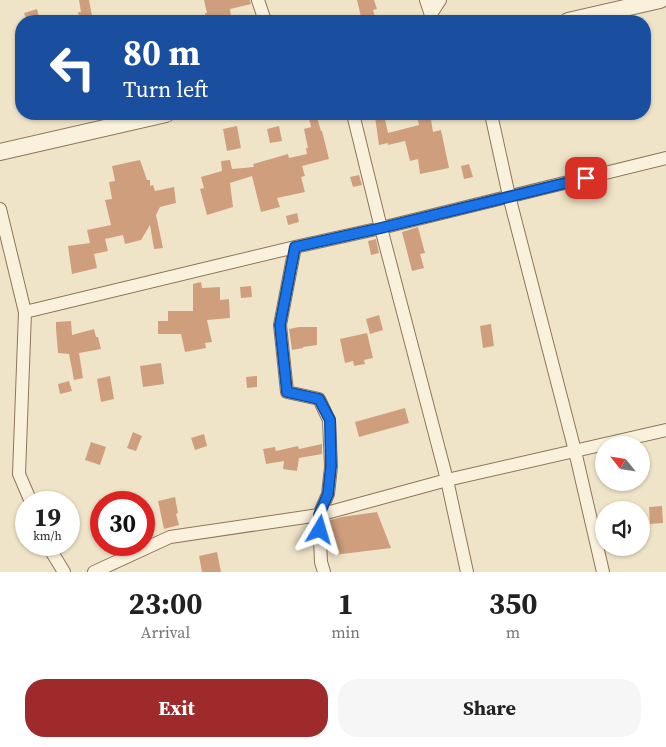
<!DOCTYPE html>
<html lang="en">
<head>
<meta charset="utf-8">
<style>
  body { margin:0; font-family:"Source Serif 4",serif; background:#f6f6f6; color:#222; height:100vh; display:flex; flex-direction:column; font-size:19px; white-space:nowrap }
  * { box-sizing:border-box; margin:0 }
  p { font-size:16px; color:#767676 }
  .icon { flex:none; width:28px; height:28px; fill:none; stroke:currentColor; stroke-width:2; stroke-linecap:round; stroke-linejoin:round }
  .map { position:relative; height:572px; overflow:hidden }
  .details { display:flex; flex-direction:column; background:#fff; flex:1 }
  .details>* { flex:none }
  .hud { position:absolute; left:15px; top:15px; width:636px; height:105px; border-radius:20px; box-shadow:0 1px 4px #0004; background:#1a4fa0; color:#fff; overflow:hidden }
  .needle { width:32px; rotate:300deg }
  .buttons { position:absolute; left:595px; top:436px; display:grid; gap:10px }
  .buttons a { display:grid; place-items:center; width:55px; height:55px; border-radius:50%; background:#fff; box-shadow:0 1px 4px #0004; font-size:25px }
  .speed { position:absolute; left:15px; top:491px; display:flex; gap:10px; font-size:25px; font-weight:700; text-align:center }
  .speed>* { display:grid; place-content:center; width:65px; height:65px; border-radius:50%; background:#fff; box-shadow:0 1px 4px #0004; line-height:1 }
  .speed small { font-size:12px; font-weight:400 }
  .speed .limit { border:8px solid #d22; background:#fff; color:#111 }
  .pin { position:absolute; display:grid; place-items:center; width:42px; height:42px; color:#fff; margin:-21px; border-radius:10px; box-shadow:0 2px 8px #0006 }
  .me { position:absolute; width:55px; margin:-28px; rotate:7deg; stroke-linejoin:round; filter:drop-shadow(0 0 4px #0008) }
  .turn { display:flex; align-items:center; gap:18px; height:105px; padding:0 25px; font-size:22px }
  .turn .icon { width:65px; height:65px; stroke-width:2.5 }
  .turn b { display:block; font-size:35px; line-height:42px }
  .eta { display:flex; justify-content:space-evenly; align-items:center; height:85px; text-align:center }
  .eta b { font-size:30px; font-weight:700; line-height:35px }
  .action { display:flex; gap:10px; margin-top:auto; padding:10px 25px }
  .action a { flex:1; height:58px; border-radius:20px; background:#9e2a2b; color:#fff; font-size:20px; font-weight:700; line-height:58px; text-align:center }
  .action a+a { background:#f6f6f6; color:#222 }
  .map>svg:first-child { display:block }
  .building { fill:#cf9f7d }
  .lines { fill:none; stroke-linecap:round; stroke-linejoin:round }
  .minor-casing { stroke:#8d765c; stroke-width:14 }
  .tertiary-casing { stroke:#8d765c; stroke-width:18 }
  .minor { stroke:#faf1dc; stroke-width:12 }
  .tertiary { stroke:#faf1dc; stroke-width:16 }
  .route-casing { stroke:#114b97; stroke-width:12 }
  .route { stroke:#1a73e8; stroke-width:9 }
</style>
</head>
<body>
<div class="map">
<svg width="666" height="572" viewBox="0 0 666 572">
  <rect width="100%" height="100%" fill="#f0e4c8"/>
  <path class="building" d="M79 0H89L93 21H80L78 12H81Z
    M204 0H250L251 4 230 9 231 16 206 21 205 13H207Z
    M357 0H374L377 9 373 10 376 21H362Z
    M37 9 40 21H27L24 13Z
    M308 114H316L321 131H322L329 159 302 166 305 176 301 177 305 192 277 198 280 207 261 212 252 176 230 183 233 207 207 215 200 189 204 188 201 177 222 171 221 161 230 160 232 169 254 167 253 164 288 154 289 158 307 154 306 148H308L304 129 311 127Z
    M430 114 433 132 441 130 449 168 420 174 418 159 410 161 405 141 388 145V143L379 145 375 117 384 115 388 133 419 125 417 116Z
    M237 126 241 148 227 151 223 129Z
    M279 126 282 141 270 143 267 129Z
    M140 160 147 180H150V186L153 185 155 191 174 187 176 203 160 207 156 215 163 248 154 249 150 225 141 240 125 244 123 235 105 239 108 251 94 254 97 268 72 274 68 246 90 243 87 230 111 225 105 200 112 199 109 182 115 181 112 166Z
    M469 164 473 177 464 179 461 166Z
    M359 175 362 185 353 187 350 177Z
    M297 213 299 222 288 225 286 216Z
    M418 227 425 253 420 254 424 268 412 271 402 232Z
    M376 239 379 253 371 255 368 241Z
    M201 282 202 288 220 287V300L229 299 230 318 207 320 212 342 205 343 206 348 185 352 181 334H158V321H168V311H193V284Z
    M251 286 252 297 241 298 240 287Z
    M379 315 383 330 370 334 366 319Z
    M71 321 72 335 94 329 96 337H98L101 349 79 353 83 378 74 380 69 354 58 353 56 328V322Z
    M491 324 494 346 483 348 480 326Z
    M299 327H317V345L303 347V348L292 350 289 329Z
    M367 333 373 358 364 360 365 364 354 366 353 361 345 363 340 339Z
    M161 363 164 384 143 387 140 366Z
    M110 376 114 399 101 402 97 379Z
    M257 376V387L247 388 246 377Z
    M69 381 72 391 60 394 58 384Z
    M405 408 409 423 359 437 355 422Z
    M133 432 142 436 136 451 127 448Z
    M204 434 207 446 195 450 191 438Z
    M91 442 106 447 100 465 85 460Z
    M322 444V454L299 458 297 471 283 469 284 461 266 464 263 449 275 447 276 451 298 446 299 449Z
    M175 497 178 513 176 514 179 525 164 529 158 501Z
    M662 506 663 523 650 524 649 507Z
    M377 512 391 548 334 555 328 529 327 521 342 517Z
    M217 552 221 572H202L199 556Z"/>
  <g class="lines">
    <defs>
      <path id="minor" d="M258 0 265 21
        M426 0 433 21
        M431 14 440 0
        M353 114 381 228 447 480 467 572
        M491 114 509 196 575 451 603 572
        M0 209 25 312 19 474 31 502
        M295 247 280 325 287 392 319 399 329 420 331 467 328 494 319 515 321 562 324 572
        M25 312 295 247 381 228 666 158
        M49 545 53 554 64 572
        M94 572 170 537 319 515 447 480 666 430"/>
      <path id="tertiary" d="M568 21 660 0
        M0 152 166 114"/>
    </defs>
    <use href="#minor" class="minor-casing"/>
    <use href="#tertiary" class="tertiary-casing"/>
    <use href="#minor" class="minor"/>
    <use href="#tertiary" class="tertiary"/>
  </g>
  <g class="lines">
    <defs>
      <path id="route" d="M320 530 319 515 328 494 331 466 330 420 319 399 287 392 280 325 295 247 381 228 586 178"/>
    </defs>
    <use href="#route" class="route-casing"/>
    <use href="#route" class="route"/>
  </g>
</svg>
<div class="buttons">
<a><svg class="needle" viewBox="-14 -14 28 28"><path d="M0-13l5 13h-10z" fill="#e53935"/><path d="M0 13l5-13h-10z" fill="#767676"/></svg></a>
<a><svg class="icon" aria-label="sound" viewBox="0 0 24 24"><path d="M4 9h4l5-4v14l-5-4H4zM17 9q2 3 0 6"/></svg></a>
</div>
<div class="speed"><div>19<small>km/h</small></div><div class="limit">30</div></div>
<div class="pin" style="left:586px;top:178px;background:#d93025"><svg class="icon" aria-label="arrive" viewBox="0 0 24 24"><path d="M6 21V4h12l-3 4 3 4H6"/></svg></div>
<svg class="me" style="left:320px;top:530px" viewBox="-20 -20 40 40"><path d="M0-17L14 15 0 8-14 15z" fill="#1a73e8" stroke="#fff" stroke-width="4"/></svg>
<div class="hud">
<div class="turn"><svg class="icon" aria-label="left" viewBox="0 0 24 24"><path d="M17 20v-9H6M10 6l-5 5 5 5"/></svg><div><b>80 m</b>Turn left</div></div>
</div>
</div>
<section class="details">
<div class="eta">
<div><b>23:00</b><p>Arrival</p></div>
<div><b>1</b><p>min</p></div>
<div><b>350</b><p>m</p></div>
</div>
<div class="action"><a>Exit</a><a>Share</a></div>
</section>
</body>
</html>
